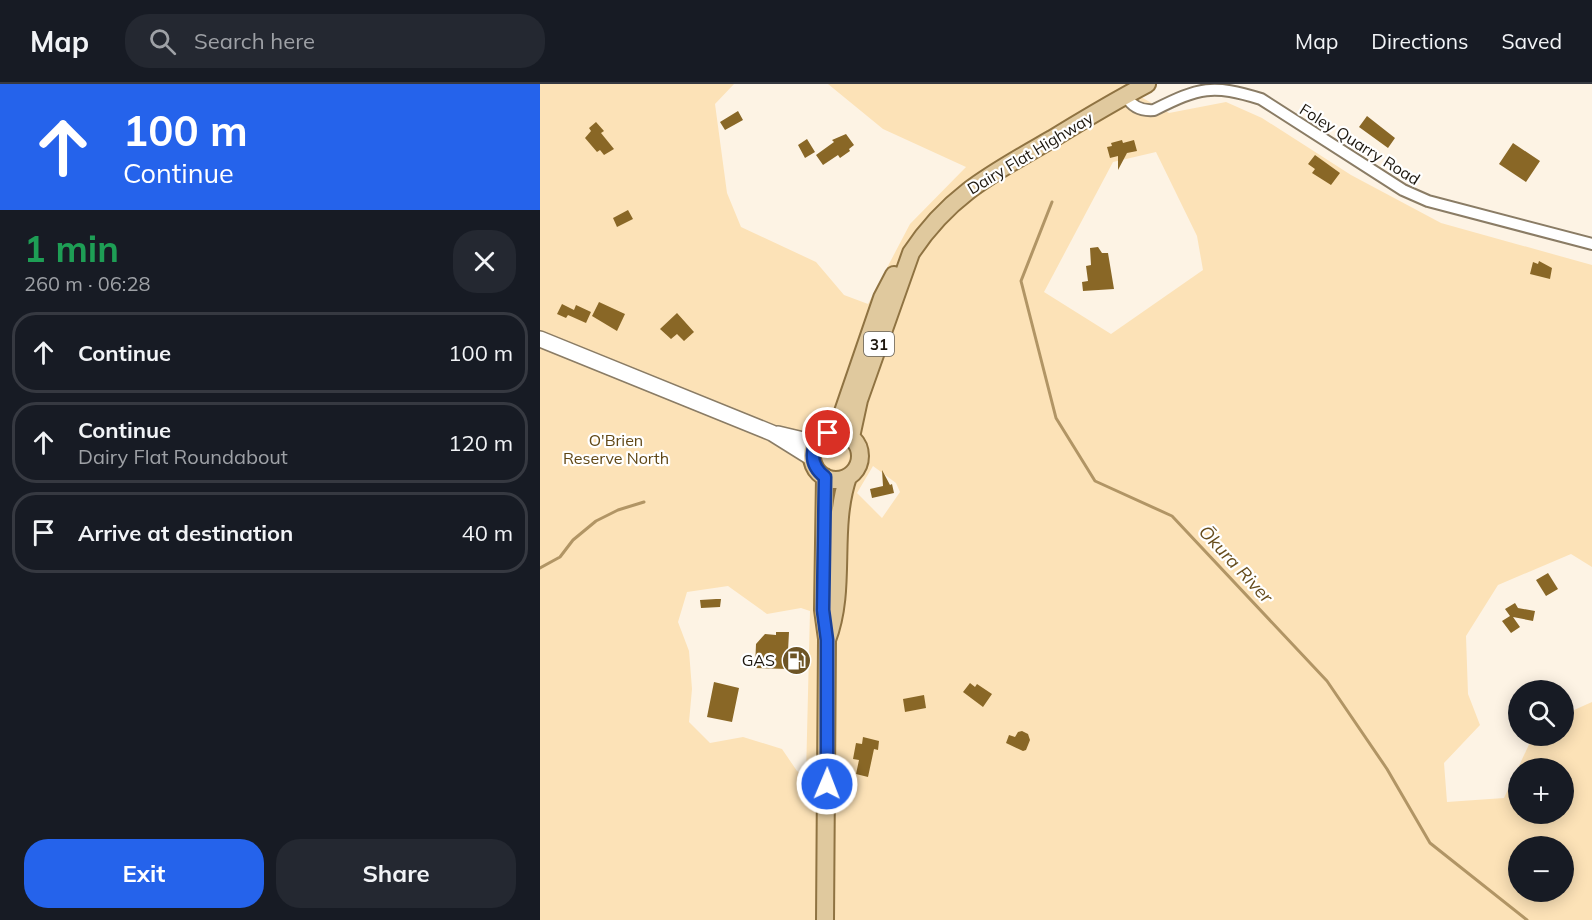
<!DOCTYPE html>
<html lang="en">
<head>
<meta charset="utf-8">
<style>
  body { margin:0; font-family:Mulish,sans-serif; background:#242831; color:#f1f3f6; height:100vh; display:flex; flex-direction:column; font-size:22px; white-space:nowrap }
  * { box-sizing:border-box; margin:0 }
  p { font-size:20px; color:#9ea1a6 }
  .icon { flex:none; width:33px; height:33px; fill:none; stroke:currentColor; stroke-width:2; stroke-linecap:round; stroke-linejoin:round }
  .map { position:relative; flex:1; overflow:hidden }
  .details { display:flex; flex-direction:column; background:#171b24; width:540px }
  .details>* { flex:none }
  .top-card { background:#2563eb; color:#fff; overflow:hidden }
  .controls { position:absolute; left:968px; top:596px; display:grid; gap:12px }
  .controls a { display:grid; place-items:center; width:66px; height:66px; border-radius:50%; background:#171b24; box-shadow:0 3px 15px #0003; font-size:30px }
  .pin { position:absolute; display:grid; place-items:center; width:51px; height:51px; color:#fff; margin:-26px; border:3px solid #fff; border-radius:50%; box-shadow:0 2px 6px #0007 }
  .me { position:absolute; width:66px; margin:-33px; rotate:1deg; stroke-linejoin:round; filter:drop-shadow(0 0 4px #0008) }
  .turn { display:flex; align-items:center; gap:21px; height:126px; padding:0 24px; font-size:27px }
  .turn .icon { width:78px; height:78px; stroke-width:2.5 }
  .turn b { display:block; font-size:42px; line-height:51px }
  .round { display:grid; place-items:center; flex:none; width:63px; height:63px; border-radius:24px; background:#242831 }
  .summary { display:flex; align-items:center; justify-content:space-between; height:102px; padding:0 24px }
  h1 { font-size:36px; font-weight:700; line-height:45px; color:#1e9e55 }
  .primary-button { display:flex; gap:12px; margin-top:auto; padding:12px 24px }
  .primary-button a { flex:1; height:69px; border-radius:24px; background:#2563eb; color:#fff; font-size:24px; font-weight:700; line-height:69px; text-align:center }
  .primary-button a+a { background:#242831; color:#f1f3f6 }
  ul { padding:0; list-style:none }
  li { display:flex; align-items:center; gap:18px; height:81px; margin:0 12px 9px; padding:0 12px; border:3px solid #363941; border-radius:24px }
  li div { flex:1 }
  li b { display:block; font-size:22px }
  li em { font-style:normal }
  header { display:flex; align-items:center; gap:36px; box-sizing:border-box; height:84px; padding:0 30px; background:#171b24; border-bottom:2px solid #363941 }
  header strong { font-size:28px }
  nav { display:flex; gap:33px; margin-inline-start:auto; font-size:21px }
  .search { width:420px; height:54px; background:#242831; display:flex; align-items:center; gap:15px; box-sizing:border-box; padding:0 21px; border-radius:24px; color:#9ea1a6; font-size:22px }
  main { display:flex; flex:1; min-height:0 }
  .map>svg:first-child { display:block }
  .green { fill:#fce2b7; fill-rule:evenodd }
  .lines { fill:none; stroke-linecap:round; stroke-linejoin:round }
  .stream { stroke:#b19565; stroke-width:3 }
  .building { fill:#896726 }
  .street-casing { stroke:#8a7c65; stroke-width:14 }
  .secondary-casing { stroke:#8a7c65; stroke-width:18 }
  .primary-casing { stroke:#8f7342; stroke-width:20 }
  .street { stroke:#fff; stroke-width:10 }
  .secondary { stroke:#fff; stroke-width:15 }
  .primary { stroke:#e0c99e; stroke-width:16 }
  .route-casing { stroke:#184099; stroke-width:15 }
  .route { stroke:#2563eb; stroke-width:10 }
  .labels { text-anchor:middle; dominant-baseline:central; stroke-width:4.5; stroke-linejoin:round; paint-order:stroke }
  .shield { fill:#fff; stroke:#615d56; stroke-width:1.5 }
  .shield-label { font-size:15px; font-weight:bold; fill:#1d170e }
  .street-label { font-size:16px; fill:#1d170e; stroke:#fff }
  .park-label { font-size:16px; fill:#604715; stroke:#fff }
  .poi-label { font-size:16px; fill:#1d170e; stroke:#fff; text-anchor:end }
  .water-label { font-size:18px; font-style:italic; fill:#664c1c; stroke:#fff }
</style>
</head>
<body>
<header>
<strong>Map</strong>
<div class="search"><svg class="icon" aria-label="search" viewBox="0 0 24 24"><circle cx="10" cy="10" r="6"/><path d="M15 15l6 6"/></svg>Search here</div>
<nav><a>Map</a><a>Directions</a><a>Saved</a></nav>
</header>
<main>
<section class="details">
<div class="top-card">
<div class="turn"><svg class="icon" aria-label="ahead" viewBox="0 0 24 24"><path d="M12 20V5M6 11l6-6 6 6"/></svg><div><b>100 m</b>Continue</div></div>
</div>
<div class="summary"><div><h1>1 min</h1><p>260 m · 06:28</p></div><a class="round"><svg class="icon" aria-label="close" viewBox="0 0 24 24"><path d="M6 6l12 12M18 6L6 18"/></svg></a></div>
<ul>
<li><svg class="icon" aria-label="ahead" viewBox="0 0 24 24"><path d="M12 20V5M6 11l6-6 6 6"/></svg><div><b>Continue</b></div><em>100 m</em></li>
<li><svg class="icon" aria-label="ahead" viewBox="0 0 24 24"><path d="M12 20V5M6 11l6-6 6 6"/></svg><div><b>Continue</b><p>Dairy Flat Roundabout</p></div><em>120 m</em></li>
<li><svg class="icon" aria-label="arrive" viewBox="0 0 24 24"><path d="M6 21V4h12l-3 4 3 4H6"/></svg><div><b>Arrive at destination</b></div><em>40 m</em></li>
</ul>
<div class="primary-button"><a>Exit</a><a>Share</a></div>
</section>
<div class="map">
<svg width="1052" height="836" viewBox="0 0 1052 836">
  <rect width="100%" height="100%" fill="#fdf3e4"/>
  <path class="green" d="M0 0H194L175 20 187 109 201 143 276 178 304 211 328 220 370 140 426 83 343 45 288 0H593L601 13 629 29 686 18 722 34 811 91 901 139 1052 181V483L1031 470 958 501 926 552 928 610 940 641 904 679 907 718 964 714 978 684V729H1023V684H978L992 654 996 651H1023V631L1052 618V836H0ZM616 68 657 152 663 186 571 250 504 208 573 78ZM333 382 356 399 360 408 342 434 317 409ZM188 502 227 530 261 524 270 527 266 692 257 687 242 665 203 653 170 659 149 638 152 605 149 567 138 538 147 508ZM978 762H1023V807H978Z"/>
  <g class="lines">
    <path class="stream" d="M512 118 481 197 516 334 555 397 632 432 787 597 847 685 890 759 987 836
      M0 484 20 473 33 456 56 437 78 426 104 418"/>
  </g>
  <path class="building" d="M198 27 203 36 185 46 180 38Z
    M827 32 855 54 848 64 819 43Z
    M56 38 64 47 61 49 74 65 64 71 60 66 57 68 45 54 51 47 49 44Z
    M306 50 314 61 309 65 310 67 300 74 298 71 283 81 276 71 294 58 292 56Z
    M267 55 275 68 265 74 258 61Z
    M582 56 583 59 594 56 597 67 587 69 578 86V72L570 74 567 63 572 62 571 59Z
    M973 59 1000 77 986 98 959 80Z
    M775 71 800 89 791 101 772 89 775 85 768 80Z
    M88 126 93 135 77 143 73 134Z
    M558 163 562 169H568L574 205 543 207 542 198 548 197 546 182 551 181 550 164Z
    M999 177 1012 184 1010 195 990 190 993 178 998 180Z
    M59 218 85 230 77 247 52 232Z
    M22 220 34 226 36 221 51 228 46 239 28 231 26 234 17 230Z
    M137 229 154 248 144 257 137 250 131 255 120 245Z
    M342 386 350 401 352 400 354 409 332 414 330 405 343 402Z
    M1008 489 1018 505 1006 512 996 496Z
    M176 515H181L180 523 161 524 160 516Z
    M975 519 978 524 995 527 993 537 973 533 980 543 971 549 962 537 970 532 965 525Z
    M236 548H249L248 567 263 568 262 582H248V585L215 584 216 560 225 550 236 551Z
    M174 598 199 604 192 638 167 633Z
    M430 599 435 603 437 600 452 610 443 623 423 608Z
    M384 611 386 624 365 628 363 615Z
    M482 647 488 650 490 656 486 666 483 667 466 659 469 651 475 653 478 648Z
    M323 653 339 657 338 666 334 665 328 693 316 690 319 676 313 675 316 659 322 660Z"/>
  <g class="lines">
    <defs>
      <path id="street" d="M586 12C592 23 601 27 614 26 660 3 672 0 721 15L863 106 888 117 1052 160"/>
      <path id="secondary" d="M0 255 232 349 272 374
        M238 350 276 359"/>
      <path id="primary" d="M296 348 342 214 354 191
        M272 372a24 24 0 1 1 48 0a24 24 0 1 1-48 0Z
        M311 353 319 316 371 169C409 111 453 89 512 55 543 36 575 17 607 0
        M285 393 283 526 287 555
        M285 836 287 556C307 504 290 446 308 393"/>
    </defs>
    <use href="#street" class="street-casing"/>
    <use href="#secondary" class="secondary-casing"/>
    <use href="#primary" class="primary-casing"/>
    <use href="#street" class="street"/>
    <use href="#secondary" class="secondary"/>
    <use href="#primary" class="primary"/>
  </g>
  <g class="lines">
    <defs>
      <path id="route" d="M287 700V556L283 526 285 393C268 380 269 359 288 349"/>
    </defs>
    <use href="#route" class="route-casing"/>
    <use href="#route" class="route"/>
  </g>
  <defs>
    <symbol id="fuel-disc" viewBox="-11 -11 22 22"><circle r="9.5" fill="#6d5425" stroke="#fff"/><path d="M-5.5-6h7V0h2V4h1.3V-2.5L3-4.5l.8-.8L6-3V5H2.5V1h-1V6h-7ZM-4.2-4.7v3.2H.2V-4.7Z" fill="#fff"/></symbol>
  </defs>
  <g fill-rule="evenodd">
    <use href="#fuel-disc" x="240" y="560" width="33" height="33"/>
  </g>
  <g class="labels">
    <rect class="shield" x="324" y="248" width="30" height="24" rx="4.5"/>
    <g class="shield-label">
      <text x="339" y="260">31</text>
    </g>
    <g class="street-label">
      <text transform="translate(820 60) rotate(32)">Foley Quarry Road</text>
      <text transform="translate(490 69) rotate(-31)">Dairy Flat Highway</text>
    </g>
    <g class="park-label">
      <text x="76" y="356">O'Brien<tspan x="76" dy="18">Reserve North</tspan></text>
    </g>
    <g class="poi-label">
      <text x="235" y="576">GAS</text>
    </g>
    <g class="water-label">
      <text transform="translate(696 480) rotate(47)">Ōkura River</text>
    </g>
  </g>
</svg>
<div class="controls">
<a><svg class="icon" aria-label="search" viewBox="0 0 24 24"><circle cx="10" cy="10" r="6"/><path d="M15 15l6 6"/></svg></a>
<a>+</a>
<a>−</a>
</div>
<div class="pin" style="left:288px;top:349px;background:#d93025"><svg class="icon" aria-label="arrive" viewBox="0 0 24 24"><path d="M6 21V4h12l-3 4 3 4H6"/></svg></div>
<svg class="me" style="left:287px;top:700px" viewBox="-20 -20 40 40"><circle r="17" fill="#2563eb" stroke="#fff" stroke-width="3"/><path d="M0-11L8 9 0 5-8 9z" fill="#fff"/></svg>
</div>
</main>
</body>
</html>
